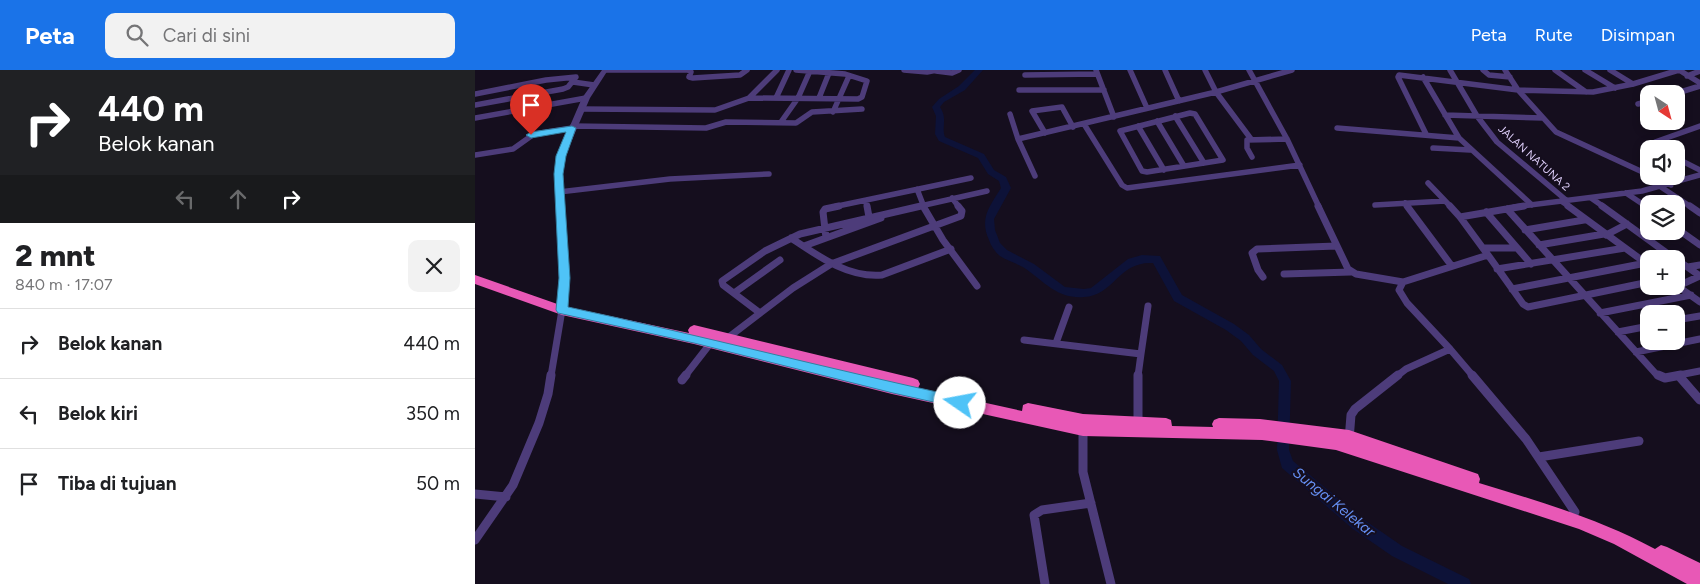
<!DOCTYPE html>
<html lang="id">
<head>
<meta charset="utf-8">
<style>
  body { margin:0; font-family:Figtree,sans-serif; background:#f2f2f2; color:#202124; height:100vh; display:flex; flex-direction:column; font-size:19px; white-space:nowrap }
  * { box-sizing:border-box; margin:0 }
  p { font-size:16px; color:#757577 }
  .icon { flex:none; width:28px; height:28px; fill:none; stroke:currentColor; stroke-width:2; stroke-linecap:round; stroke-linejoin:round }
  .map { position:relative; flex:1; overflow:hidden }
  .drawer { display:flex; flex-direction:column; background:#fff; width:475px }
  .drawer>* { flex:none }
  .top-card { background:#202124; color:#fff; overflow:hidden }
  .needle { width:32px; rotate:144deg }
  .fabs { position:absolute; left:1165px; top:15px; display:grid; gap:10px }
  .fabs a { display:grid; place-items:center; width:45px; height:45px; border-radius:10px; background:#fff; box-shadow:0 2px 8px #0003; font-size:25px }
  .pin { position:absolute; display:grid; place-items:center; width:42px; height:42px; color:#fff; margin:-51px -21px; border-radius:50% 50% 50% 0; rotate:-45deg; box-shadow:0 0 5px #0007 }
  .pin .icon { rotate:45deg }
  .me { position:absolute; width:55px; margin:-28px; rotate:282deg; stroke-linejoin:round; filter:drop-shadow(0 0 4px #0008) }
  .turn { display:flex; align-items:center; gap:18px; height:105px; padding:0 15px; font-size:22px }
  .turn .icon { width:65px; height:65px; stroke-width:2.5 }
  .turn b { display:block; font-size:35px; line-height:42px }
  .lanes { display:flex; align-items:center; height:48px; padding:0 15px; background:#0003; justify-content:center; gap:25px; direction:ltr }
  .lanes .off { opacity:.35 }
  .round { display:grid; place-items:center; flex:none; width:52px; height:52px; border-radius:10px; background:#f2f2f2 }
  .headline { display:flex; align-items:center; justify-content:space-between; height:85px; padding:0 15px }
  h1 { font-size:30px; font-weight:800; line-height:38px }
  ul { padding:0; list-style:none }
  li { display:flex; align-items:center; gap:15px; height:70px; padding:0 15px; border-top:1px solid #e0e0e0 }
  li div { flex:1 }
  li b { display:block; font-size:19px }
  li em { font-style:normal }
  header { display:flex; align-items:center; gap:30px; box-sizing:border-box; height:70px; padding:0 25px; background:#1a73e8; color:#fff }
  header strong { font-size:24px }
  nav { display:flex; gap:28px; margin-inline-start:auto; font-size:18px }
  .search { width:350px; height:45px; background:#f2f2f2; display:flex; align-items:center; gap:12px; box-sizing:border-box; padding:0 18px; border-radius:10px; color:#757577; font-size:19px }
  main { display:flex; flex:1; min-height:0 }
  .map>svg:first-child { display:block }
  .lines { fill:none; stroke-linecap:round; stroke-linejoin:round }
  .river { fill:#0d1238; fill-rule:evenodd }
  .minor-far2 { stroke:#4d3c7a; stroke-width:5.5 }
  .minor-far1 { stroke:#4d3c7a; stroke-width:7 }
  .minor { stroke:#4d3c7a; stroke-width:9 }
  .tertiary { fill:#4d3c7a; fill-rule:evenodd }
  .trunk { fill:#e858b6; fill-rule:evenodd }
  .route { fill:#4fc3f7; stroke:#337fa1 }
  .labels { text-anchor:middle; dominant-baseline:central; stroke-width:4; stroke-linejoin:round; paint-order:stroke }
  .far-street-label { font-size:11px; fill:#dfcffb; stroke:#150e1e }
  .water-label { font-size:15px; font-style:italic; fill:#658ff3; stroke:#150e1e }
</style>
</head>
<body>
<header>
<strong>Peta</strong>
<div class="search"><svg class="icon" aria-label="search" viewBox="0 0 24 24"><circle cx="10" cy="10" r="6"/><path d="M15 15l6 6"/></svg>Cari di sini</div>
<nav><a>Peta</a><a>Rute</a><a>Disimpan</a></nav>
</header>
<main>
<section class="drawer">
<div class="top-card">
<div class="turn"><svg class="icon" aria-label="right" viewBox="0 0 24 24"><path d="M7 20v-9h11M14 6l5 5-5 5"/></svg><div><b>440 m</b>Belok kanan</div></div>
<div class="lanes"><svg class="icon off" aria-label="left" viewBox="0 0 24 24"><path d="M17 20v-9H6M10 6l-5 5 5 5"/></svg><svg class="icon off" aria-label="ahead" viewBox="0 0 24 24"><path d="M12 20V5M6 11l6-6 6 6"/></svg><svg class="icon" aria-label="right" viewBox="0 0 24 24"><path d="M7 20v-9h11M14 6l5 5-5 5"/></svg></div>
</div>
<div class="headline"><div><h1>2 mnt</h1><p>840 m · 17:07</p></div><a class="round"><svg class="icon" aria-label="close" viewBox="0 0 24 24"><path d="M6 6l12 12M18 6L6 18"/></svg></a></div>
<ul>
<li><svg class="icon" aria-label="right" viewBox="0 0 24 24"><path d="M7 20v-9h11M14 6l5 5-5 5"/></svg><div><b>Belok kanan</b></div><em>440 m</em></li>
<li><svg class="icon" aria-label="left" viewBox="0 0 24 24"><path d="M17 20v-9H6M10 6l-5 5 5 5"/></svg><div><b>Belok kiri</b></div><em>350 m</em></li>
<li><svg class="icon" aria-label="arrive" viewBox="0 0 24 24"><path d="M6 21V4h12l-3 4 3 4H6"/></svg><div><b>Tiba di tujuan</b></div><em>50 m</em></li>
</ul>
</section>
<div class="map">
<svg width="1225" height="514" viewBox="0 0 1225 514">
  <rect width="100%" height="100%" fill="#150e1e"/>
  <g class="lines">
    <path class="river" d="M500 0H508L490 20 469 32 465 37C473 49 466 57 470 67L509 84 519 100 531 107 536 118 519 149 520 160 525 173 532 180 559 194 590 217 609 219 616 218 653 189 667 185 685 186 707 225 759 254 774 265 786 279 807 295 816 311 814 380 818 391 888 449 927 476 994 509 996 514H973L917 486 878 459 807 398 802 380 804 311 799 301 778 285 766 271 751 260 699 231 678 193C643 191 640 225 609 227 585 229 572 215 555 202 546 194 534 192 525 186 520 182 516 176 514 170 504 148 515 136 526 118L524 111 513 104 503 88 464 71 460 64 461 46 457 37 464 29 484 16Z"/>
    <path class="minor-far2" d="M130 0H213L216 2 214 7 218 8 265 5 272 0
      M429 0 452 2 462 0
      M621 0 639 47
      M655 0 672 38
      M690 0 704 31
      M730 0 741 22 776 69
      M774 0 812 69 844 137
      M975 0 1002 46 1022 72 1091 130
      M1008 0 1014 5 1035 7
      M1030 0 1043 20 1081 62 1174 105
      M1080 0 1111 22
      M1110 0 1140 18
      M1135 0 1158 14
      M1204 0 1225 13
      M461 1 477 3 484 0
      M550 5 622 4
      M1212 6 1225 1
      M948 7 984 68 1057 135
      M98 12 119 15
      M544 20H629
      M0 24 71 10 101 7 93 17 88 19 0 35
      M1199 24 1225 16
      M274 28 302 0
      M301 28 314 0
      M344 28 354 3
      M1163 34 1174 31
      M106 39 240 40 274 28 383 29 387 27 392 11 370 4 321 0
      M358 42 374 6
      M715 43 720 44 748 90 672 102 667 101 645 61Z
      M535 44 543 69 560 106
      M970 45 1068 48
      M700 46 729 93
      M0 48 111 28
      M682 51 709 96
      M306 52 323 28 335 1
      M609 54 647 115 652 118 825 95
      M98 56 231 58 251 52 321 53 337 42 387 39
      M663 56 689 100
      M862 58 984 68
      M570 63 557 41 587 37 598 57
      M951 64 923 7 924 5 1043 20 1118 22 1158 14 1204 0
      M543 69 741 22 817 0
      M1180 72 1225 56
      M958 78 995 80
      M0 85 38 79 59 64 97 58
      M777 87 772 78V70L812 69
      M1201 88 1225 100
      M1177 106 1196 115
      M953 113 976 137
      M1186 117 1216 137
      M442 119 449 137
      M84 122 195 109 294 104
      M1151 123 1172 137
      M477 128 484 137
      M1116 128 1129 137
      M391 130 392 137
      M1086 131 1095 137
      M930 133 933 137
      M900 135 970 131
      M358 137 496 108
      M441 137 512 121
      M1039 137 1167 121 1225 105"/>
    <path class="minor-far1" d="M392 136 394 147
      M448 136 468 170 502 216
      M843 136 873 199 881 204 928 212
      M932 136 976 195
      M975 136 985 147
      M1093 136 1172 194
      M1127 136 1200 189
      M1170 136 1174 139
      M1215 136 1225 143
      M1032 139 1181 304 1186 306
      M1011 142 1056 194
      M1201 158 1225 175
      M1050 160 1109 150
      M1131 165 1152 154
      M316 168C343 186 373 208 407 205L476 179
      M351 168 348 142 350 139 364 136
      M1064 175 1129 164
      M329 176 406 148
      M1008 178H1041
      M1013 185 1048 234 1053 237 1174 212
      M1201 189 1225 206 1203 216
      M1213 197 1225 195
      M1022 199 1150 178
      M809 204 876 202
      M788 207 783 200 777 183 782 179 861 176
      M1201 215 1225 232
      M1037 219 1171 193
      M259 223 305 190
      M285 243 248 215 247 211 290 181 325 164 446 136
      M1125 243 1216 225
      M1201 250 1225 246
      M1143 262 1174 256
      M250 270 318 218 356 194 486 146 487 141 483 136
      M549 270 666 284 663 306
      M581 273 594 237
      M975 279 998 306
      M1161 282 1225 269
      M666 284 673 236
      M76 306 87 240
      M210 306 238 270
      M922 306 931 299 975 279 932 233 924 220 928 212 1013 185 985 147 1049 136
      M1199 306 1225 301"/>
    <path class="minor" d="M997 305 1051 369 1100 442
      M1183 305 1190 308 1206 305
      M1204 306 1225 330
      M207 310 211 305
      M663 356V305
      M608 357V402L636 514
      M874 370 876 345 880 339 923 305
      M1064 387 1164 371
      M0 424 31 427
      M0 470 38 415 64 353 73 324 76 305
      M570 514 559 445 567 440 616 433"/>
    <path class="tertiary" d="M127 0H133L115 28 90 86 88 104 94 209 92 240 87 244 82 240 84 209 80 104 82 86 107 28Z"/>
    <path class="trunk" d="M0 205 88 236 214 263 213 260 215 257 219 255 438 308 443 310 445 314 443 318 547 341 548 335 553 333 608 344 691 348 696 350 697 356 738 357 737 354 739 350 744 348 785 349 874 360 1003 404 1005 409 1004 413C1066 432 1122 448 1180 479L1186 475 1192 477 1225 493V514H1212L1139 474 1104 459 861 380 787 370 608 366 417 324 219 274 87 245 0 214Z"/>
  </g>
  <path class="route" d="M97 56 101 58 91 86 88 104 95 208 93 237C224 265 354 299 485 327L489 329 491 333 489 336 485 338 418 323 219 273 83 243 81 240 84 208 79 104 81 86 91 62 56 68 51 65 56 62Z"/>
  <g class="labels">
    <g class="far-street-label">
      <text transform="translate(1059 88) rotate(42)">JALAN NATUNA 2</text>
    </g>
    <g class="water-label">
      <text transform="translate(859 432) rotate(39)">Sungai Kelekar</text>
    </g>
  </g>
</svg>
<div class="fabs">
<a><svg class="needle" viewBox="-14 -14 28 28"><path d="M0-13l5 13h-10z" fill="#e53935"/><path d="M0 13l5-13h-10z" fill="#757577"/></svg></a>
<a><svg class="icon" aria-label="sound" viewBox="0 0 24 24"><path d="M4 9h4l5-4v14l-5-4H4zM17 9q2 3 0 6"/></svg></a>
<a><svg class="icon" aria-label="layers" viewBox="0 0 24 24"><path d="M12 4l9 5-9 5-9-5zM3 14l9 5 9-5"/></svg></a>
<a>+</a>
<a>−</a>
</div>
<div class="pin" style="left:56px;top:65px;background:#d93025"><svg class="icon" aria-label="arrive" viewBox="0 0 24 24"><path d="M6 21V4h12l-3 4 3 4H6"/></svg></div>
<svg class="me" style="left:485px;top:333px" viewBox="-20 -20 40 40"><circle r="19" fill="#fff"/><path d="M0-13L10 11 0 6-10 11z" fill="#4fc3f7"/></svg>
</div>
</main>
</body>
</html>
